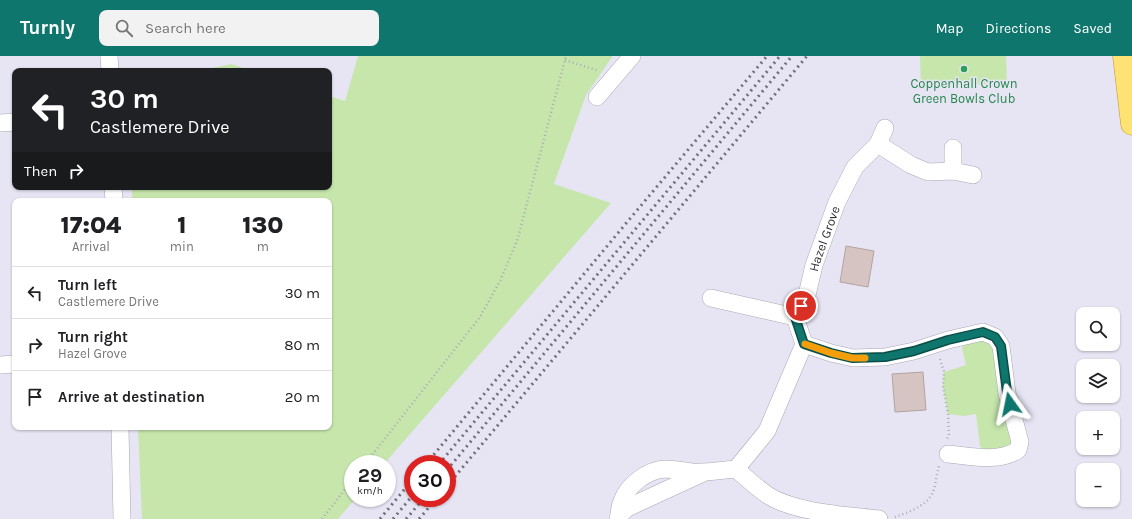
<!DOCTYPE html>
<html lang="en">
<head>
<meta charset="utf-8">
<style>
  body { margin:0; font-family:Karla,sans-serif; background:#f2f2f2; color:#202124; height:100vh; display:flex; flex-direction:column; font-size:15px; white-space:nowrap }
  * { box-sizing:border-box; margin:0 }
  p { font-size:13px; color:#757577 }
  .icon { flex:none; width:22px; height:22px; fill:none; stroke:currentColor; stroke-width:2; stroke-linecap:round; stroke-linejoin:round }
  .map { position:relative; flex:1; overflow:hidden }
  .details { position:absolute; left:12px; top:142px; width:320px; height:232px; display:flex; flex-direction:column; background:#fff; border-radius:8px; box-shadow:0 1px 3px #0004 }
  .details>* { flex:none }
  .hud { position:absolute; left:12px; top:12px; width:320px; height:122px; border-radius:8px; box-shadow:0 1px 3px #0004; background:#202124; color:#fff; overflow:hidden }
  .buttons { position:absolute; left:1076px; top:251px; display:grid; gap:8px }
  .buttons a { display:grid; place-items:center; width:44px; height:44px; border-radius:8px; background:#fff; box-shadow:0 1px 3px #0004; font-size:20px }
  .speed { position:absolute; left:344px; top:399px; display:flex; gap:8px; font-size:20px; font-weight:700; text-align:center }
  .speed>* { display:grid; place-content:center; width:52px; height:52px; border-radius:50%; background:#fff; box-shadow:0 1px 3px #0004; line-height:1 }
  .speed small { font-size:10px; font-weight:400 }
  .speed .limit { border:6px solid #d22; background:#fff; color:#111 }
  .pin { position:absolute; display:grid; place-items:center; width:34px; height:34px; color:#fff; margin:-17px; border:2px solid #fff; border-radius:50%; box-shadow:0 1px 4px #0007 }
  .me { position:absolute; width:44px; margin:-22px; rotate:348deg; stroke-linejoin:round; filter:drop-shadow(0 0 3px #0008) }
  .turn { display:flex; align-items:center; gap:14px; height:84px; padding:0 12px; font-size:18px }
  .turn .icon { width:52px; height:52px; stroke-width:2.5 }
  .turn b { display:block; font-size:28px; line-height:34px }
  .then { display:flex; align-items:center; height:38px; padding:0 12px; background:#0003; gap:8px; font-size:15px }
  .eta { display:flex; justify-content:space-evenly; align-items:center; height:68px; text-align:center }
  .eta b { font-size:24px; font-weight:800; line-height:28px }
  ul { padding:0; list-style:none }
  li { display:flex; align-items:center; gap:12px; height:52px; padding:0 12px; border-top:1px solid #e0e0e0 }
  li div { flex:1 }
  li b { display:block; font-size:15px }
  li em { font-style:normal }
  header { display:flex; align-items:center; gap:24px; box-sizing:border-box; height:56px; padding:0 20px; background:#0f766e; color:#fff }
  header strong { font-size:19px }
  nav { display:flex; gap:22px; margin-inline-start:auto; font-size:14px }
  .search { width:280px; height:36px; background:#f2f2f2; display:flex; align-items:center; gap:10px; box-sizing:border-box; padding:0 14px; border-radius:8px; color:#757577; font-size:15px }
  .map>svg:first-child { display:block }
  .green { fill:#c6e6ac }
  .building { fill:#d5c4c1; stroke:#b3a3a0 }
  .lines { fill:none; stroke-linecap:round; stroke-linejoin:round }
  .minor-casing { stroke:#a9a7b4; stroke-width:18 }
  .major-casing { stroke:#b69822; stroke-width:23 }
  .path { stroke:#acabb6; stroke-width:2.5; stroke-dasharray:1 3; stroke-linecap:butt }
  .minor { stroke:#fff; stroke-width:17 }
  .major { stroke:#fee274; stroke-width:22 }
  .rail { stroke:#717078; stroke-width:3; stroke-dasharray:2 4; stroke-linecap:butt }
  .route-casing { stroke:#0a4d48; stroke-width:10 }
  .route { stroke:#0f766e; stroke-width:7 }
  .slow { stroke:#f59e0b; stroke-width:7 }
  .leisure-dot { fill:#2e9e5b; stroke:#e7e5f4; stroke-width:1.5 }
  .labels { text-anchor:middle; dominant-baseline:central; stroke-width:3; stroke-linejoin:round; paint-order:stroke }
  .leisure-label { font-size:13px; fill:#27864d; stroke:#e7e5f4 }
  .street-label { font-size:13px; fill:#323136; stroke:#e7e5f4 }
</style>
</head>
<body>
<header>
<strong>Turnly</strong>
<div class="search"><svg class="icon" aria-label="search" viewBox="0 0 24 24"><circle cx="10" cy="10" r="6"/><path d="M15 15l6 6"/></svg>Search here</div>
<nav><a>Map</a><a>Directions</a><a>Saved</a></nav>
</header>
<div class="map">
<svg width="1132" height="463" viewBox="0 0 1132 463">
  <rect width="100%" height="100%" fill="#e7e5f4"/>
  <path class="green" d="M358 0H612V1L586 39 554 128 611 147 384 408H353V442H356L338 463H142L138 371H329V145H132V131H329V40L345 45Z
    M920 0H1006L1007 27 921 31Z
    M231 8 253 15H198Z
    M970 279 995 281 1020 386 992 402 980 390 976 358 964 360 948 358 943 330 944 316 966 309 962 292Z"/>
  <path class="building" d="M846 190 874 195 868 231 840 226Z
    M923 316 926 354 895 356 892 318Z"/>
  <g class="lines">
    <defs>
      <g id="minor">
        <path d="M109 0 110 15"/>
        <path d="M597 41 632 0"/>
        <path d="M0 67 15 66"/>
        <path d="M878 88 885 72"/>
        <path d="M953 92V115"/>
        <path d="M113 131 114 145"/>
        <path d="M711 242 795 261"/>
        <path d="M804 288 831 297 853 302 885 301 914 295 948 284 983 276 995 281 1001 290 1007 337 1020 386 1018 394C998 407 971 400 948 398"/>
        <path d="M0 309 15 308"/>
        <path d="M120 371 122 463"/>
        <path d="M736 413C746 422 757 432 769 440 797 457 847 459 879 463"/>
        <path d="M619 460 627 452 703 417"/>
        <path id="s1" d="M618 463C620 457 619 450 622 445 628 429 647 414 665 413 674 413 683 415 692 416 707 417 721 414 736 413L767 375 804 288 795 261 807 239 814 209 837 146 855 111 878 88 911 109 928 116 953 115 973 119"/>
      </g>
      <path id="major" d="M1124 0 1132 68"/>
    </defs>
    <use href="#minor" class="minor-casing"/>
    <use href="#major" class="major-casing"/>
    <path class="path" d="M565 4 599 15
      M940 303 944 316 943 330 948 358 949 379 947 383
      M365 408 480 261 500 225 517 185 566 0
      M895 461C907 457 926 450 932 438 936 430 936 419 939 410
      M322 463 353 423"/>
    <use href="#minor" class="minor"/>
    <use href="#major" class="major"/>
    <path class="rail" d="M426 408 628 165 767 0
      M439 408 780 0
      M447 414 792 0
      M447 430 807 0
      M380 463 413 423
      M393 463 413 439
      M406 463 424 442
      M419 463 437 442"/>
  </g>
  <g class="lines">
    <defs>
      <path id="route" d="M801 250 795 261 804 288 831 297 852 302 885 301 914 295 948 284 983 276 995 281 1001 290 1007 336 1010 348"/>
    </defs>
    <use href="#route" class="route-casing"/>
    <use href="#route" class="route"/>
    <path class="slow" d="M805 288 831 297 852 302H865"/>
  </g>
  <circle class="leisure-dot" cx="964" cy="13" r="4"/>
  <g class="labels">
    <g class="leisure-label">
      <text x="964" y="27">Coppenhall Crown<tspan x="964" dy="15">Green Bowls Club</tspan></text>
    </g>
    <g class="street-label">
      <text stroke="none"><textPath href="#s1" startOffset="402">Hazel Grove</textPath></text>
    </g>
  </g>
</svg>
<div class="buttons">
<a><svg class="icon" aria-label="search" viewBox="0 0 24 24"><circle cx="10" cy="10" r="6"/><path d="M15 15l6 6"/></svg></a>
<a><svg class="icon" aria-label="layers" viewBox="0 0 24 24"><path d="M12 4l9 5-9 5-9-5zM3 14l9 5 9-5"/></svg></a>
<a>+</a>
<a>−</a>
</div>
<div class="speed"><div>29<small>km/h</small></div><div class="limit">30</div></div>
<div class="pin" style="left:801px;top:250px;background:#d93025"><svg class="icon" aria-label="arrive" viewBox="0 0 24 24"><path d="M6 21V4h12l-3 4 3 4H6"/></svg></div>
<svg class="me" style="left:1010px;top:348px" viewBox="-20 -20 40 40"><path d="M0-17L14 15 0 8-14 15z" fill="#0f766e" stroke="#fff" stroke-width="4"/></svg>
<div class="hud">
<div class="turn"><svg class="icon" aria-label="left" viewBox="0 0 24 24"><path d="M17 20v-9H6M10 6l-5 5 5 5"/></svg><div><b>30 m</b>Castlemere Drive</div></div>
<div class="then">Then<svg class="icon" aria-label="right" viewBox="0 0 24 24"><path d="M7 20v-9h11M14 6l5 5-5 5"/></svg></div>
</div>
<section class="details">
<div class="eta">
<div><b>17:04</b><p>Arrival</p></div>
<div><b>1</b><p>min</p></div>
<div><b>130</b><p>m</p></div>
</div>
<ul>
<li><svg class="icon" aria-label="left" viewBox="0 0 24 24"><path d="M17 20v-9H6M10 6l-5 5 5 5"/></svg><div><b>Turn left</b><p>Castlemere Drive</p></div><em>30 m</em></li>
<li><svg class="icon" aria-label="right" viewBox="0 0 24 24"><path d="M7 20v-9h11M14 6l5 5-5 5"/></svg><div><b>Turn right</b><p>Hazel Grove</p></div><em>80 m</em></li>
<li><svg class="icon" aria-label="arrive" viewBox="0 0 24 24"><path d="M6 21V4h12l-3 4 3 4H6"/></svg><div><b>Arrive at destination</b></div><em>20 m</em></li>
</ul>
</section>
</div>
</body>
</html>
